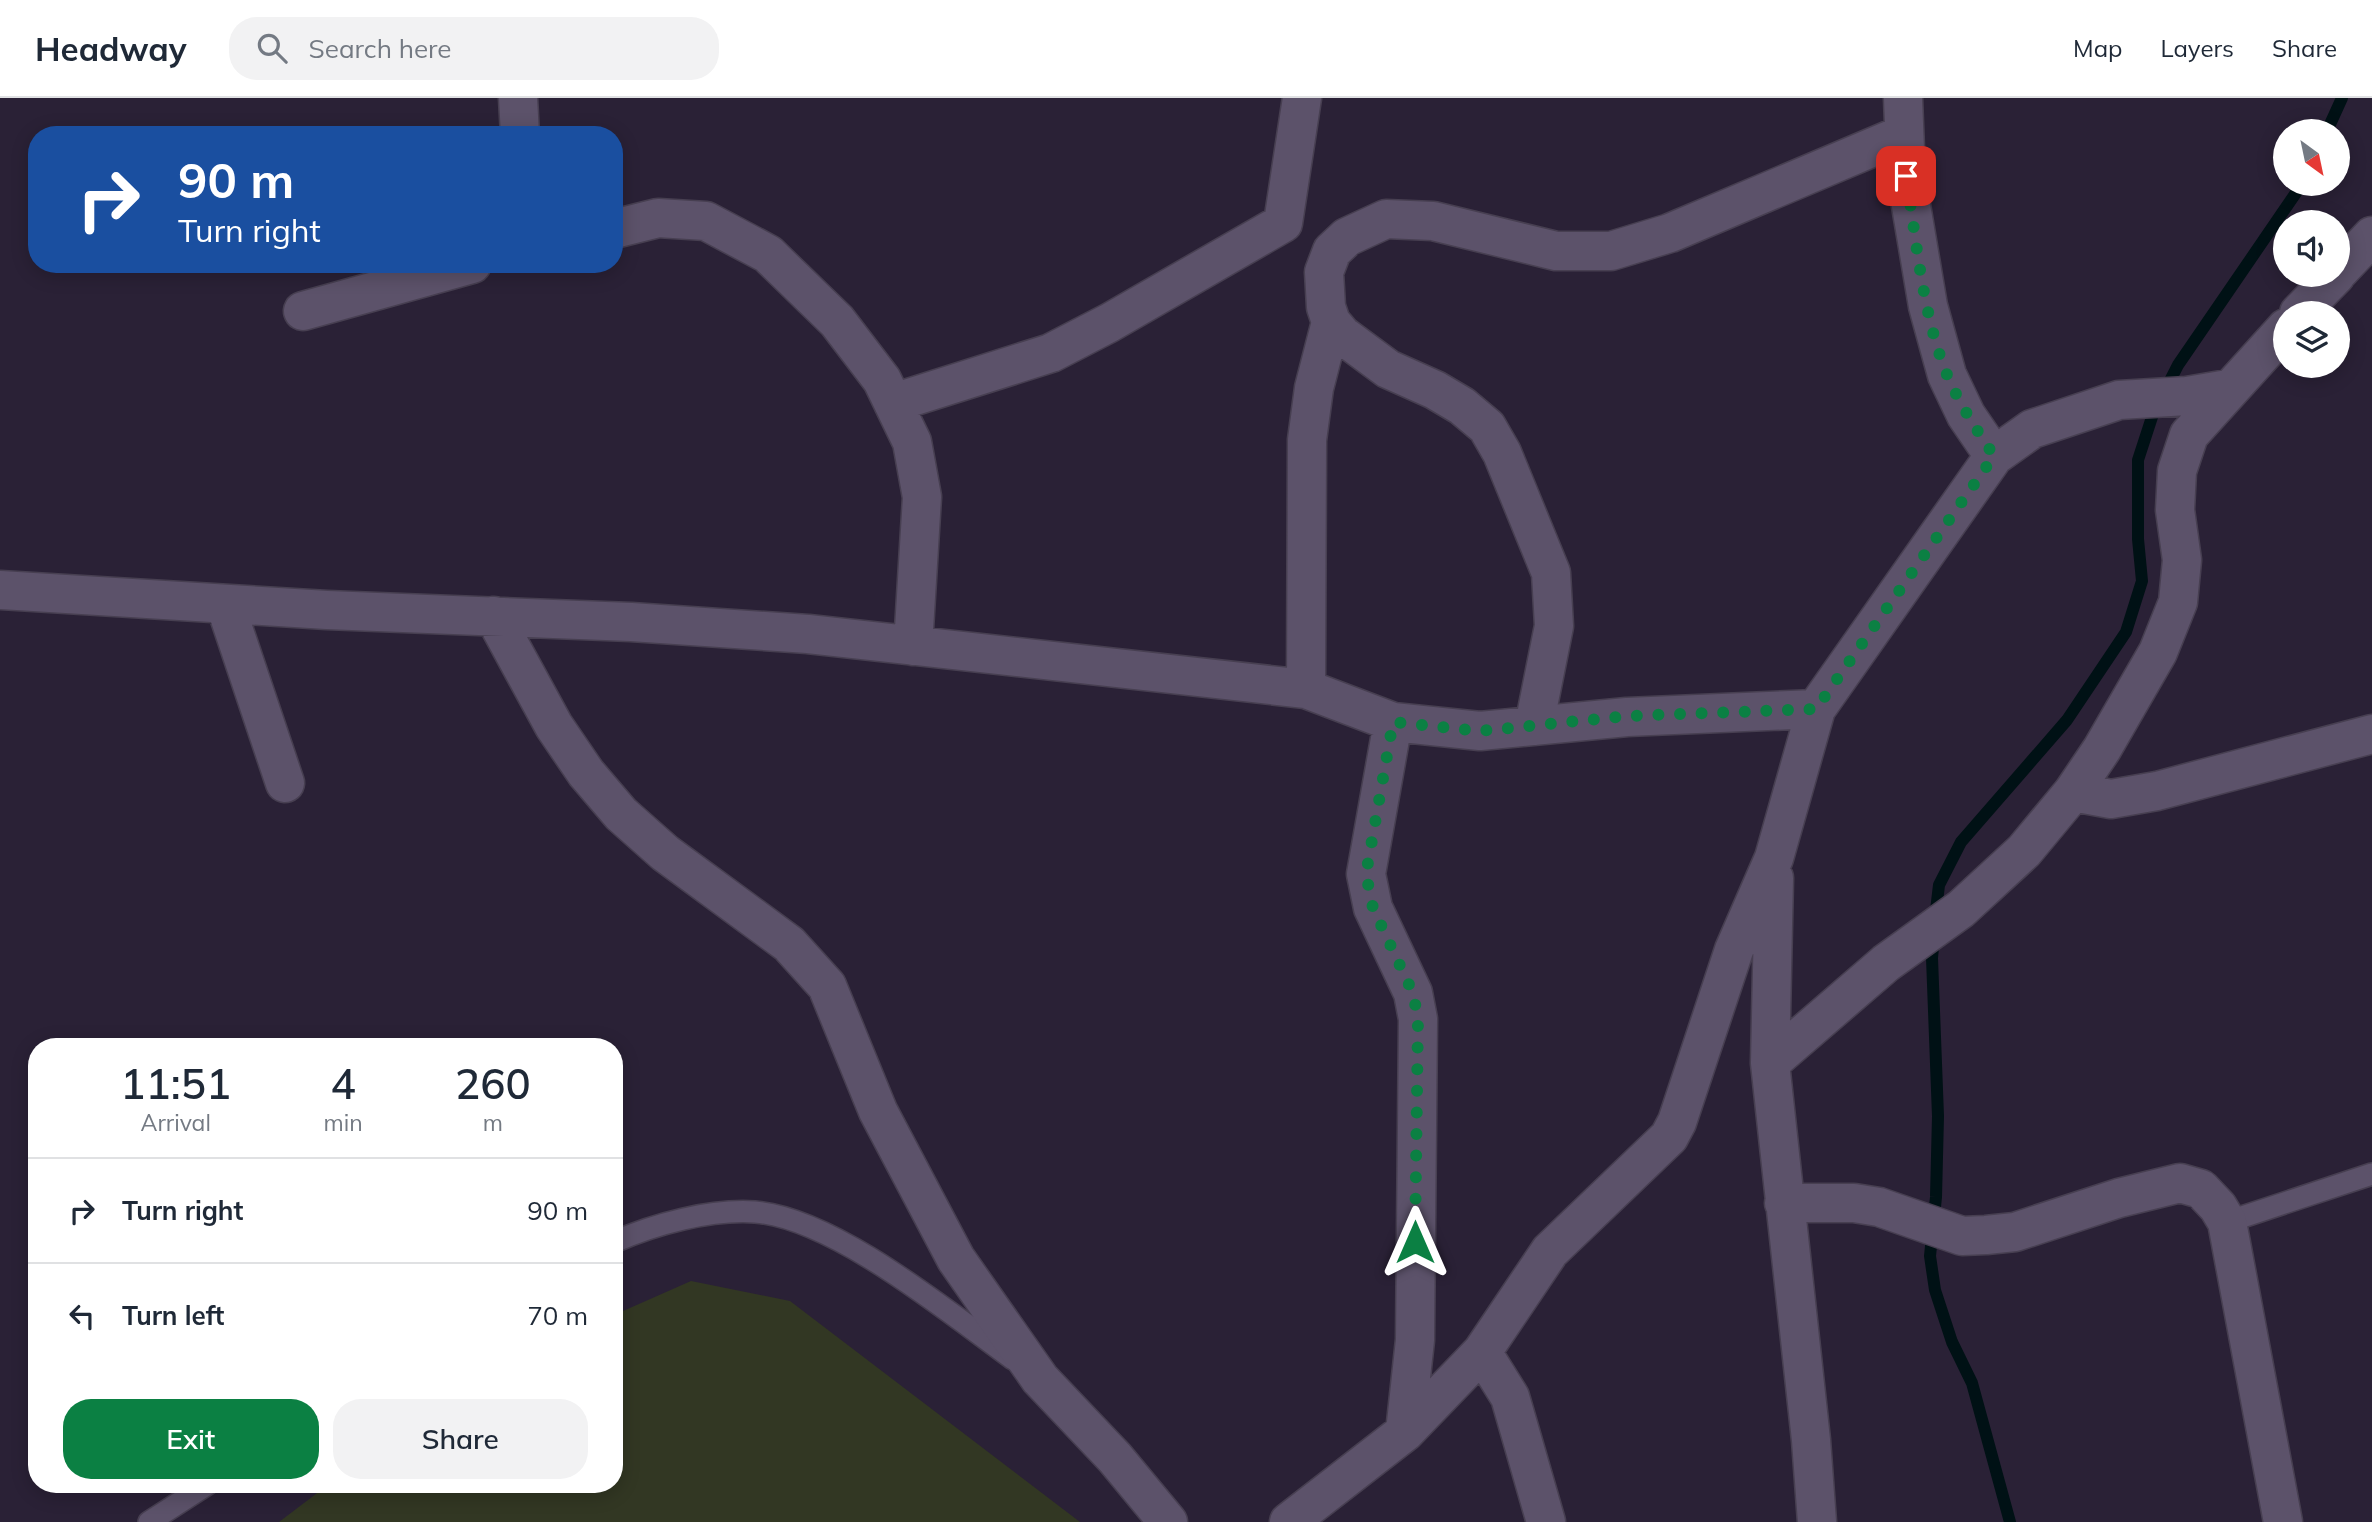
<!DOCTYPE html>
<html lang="en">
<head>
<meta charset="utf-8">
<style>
  body { margin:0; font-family:Mulish,sans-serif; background:#f2f2f3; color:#1f2937; height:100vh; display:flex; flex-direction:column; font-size:26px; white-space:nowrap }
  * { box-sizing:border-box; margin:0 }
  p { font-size:23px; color:#747a83 }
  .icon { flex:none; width:38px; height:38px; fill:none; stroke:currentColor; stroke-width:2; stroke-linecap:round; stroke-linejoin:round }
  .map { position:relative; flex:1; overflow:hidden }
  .drawer { position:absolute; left:28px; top:940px; width:595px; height:455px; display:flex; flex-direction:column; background:#fff; border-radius:28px; box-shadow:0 4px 18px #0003 }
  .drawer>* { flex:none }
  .banner { position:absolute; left:28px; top:28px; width:595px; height:147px; border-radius:28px; box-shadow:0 4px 18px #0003; background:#1a4fa0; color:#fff; overflow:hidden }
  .needle { width:46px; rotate:147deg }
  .buttons { position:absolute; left:2273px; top:21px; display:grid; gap:14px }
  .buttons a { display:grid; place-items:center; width:77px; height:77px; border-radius:50%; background:#fff; box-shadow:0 4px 18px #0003; font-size:35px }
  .pin { position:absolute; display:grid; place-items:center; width:60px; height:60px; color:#fff; margin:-30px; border-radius:14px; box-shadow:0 4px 10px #0006 }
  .me { position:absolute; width:77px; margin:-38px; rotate:0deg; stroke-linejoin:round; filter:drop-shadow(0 0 5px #0008) }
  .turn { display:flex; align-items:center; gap:24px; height:147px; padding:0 35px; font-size:32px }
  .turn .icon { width:91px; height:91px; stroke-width:2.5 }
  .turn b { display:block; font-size:49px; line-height:60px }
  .eta { display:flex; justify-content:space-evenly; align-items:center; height:119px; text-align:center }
  .eta b { font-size:42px; font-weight:600; line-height:49px }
  .action { display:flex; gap:14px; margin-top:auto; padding:14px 35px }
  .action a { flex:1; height:80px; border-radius:28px; background:#0b8043; color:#fff; font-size:28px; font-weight:600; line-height:80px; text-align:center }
  .action a+a { background:#f2f2f3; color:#1f2937 }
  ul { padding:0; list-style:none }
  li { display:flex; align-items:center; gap:21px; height:105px; padding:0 35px; border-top:2px solid #e0e1e3 }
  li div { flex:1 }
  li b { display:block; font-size:26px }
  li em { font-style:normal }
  header { display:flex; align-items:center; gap:42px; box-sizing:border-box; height:98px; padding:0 35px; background:#fff; border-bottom:2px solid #e0e1e3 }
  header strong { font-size:33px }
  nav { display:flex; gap:38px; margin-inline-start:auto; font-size:24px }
  .search { width:490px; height:63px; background:#f2f2f3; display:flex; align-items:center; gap:18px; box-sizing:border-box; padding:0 24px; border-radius:28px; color:#747a83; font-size:26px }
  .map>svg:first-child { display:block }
  .green { fill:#323723 }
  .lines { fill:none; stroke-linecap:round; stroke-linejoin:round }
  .stream { stroke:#001115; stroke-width:12 }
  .service-casing { stroke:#473f51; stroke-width:24 }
  .minor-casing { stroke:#473f51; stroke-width:41 }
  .service { stroke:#5c526a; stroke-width:21 }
  .minor { stroke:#5c526a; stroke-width:38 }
  .route { stroke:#0b8043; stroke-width:12; stroke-dasharray:0 21.6 }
</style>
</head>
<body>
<header>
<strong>Headway</strong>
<div class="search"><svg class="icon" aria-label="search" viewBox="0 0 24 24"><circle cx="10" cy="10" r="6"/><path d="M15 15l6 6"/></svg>Search here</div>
<nav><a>Map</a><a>Layers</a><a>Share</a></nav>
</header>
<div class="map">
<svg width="2372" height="1424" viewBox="0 0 2372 1424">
  <rect width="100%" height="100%" fill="#2a2136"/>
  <path class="green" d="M691 1183 790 1203 1080 1424H279L329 1386H614V1217Z"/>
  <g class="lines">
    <path class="stream" d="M2327 33 2342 0
      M1935 821 1939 787 1961 744 2067 622 2126 534 2142 483 2138 441V362L2153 316 2178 267 2302 86
      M1934 839 1932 860 1938 1018 1936 1099 1930 1158 1935 1192 1952 1244 1972 1285 2010 1424"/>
    <defs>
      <path id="service" d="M2227 1124 2372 1076
        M614 1144C655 1126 710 1111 755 1114 834 1120 948 1214 1013 1261
        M149 1424 208 1386"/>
      <path id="minor" d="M518 0 520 37
        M1903 0 1906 78 1928 208 1947 277 1966 317 1994 358
        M614 131 658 120 706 123 768 156 837 223 882 282 912 344 922 399 913 548
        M2338 174 2372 138
        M303 213 472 166
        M2299 215 2336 177
        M893 305 1051 255 1109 225 1283 125 1302 0
        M0 492 327 512 631 524 808 536 1306 591 1393 624 1480 633 1627 619 1816 611
        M225 506 285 685
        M494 518 554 628 586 675 621 716 665 755 789 846 827 888 878 1013 956 1161 1040 1281 1115 1360 1168 1424
        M1306 591 1307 342 1314 290 1331 224
        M1393 624 1366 776 1373 810 1413 895 1418 921 1415 1242 1405 1334
        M1534 628 1554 528 1551 475 1502 355 1487 329 1462 308 1435 292 1388 271 1342 237 1331 224 1326 209 1324 174 1332 153 1347 139 1386 121 1433 123 1556 153H1611L1670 135 1904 36
        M2073 694 2111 701 2157 693 2372 636
        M1774 780 1770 965 1811 1342 1817 1424
        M1770 965 1886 865 1961 811 2024 753 2073 694 2102 651 2158 554 2178 504 2182 462 2175 412 2177 373 2189 337 2286 230
        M1784 1105H1854L1879 1109 1962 1138 1986 1137 2015 1134 2119 1100 2180 1085 2201 1091 2218 1109 2227 1124 2283 1424
        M1482 1254 1510 1299 1546 1424
        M1289 1424 1405 1334 1482 1254 1550 1153 1669 1039 1677 1024 1734 852 1774 760 1816 611 1994 358 2032 331 2119 302 2187 298 2228 291"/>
    </defs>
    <use href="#service" class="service-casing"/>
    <use href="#minor" class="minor-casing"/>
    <use href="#service" class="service"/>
    <use href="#minor" class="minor"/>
  </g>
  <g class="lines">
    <path class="route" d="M1415 1144 1418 921 1413 895 1373 810 1366 776 1393 624 1480 633 1627 618 1816 611 1994 358C1977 332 1960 307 1948 279 1922 216 1917 144 1906 78"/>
  </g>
</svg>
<div class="buttons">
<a><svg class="needle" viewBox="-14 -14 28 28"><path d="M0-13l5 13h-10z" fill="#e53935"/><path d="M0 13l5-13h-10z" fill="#747a83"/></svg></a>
<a><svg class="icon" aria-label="sound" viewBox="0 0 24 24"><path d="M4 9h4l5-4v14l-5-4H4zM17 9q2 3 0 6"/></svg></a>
<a><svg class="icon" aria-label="layers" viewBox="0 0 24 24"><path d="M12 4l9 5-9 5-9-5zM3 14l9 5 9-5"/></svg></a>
</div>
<div class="pin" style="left:1906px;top:78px;background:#d93025"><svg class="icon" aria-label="arrive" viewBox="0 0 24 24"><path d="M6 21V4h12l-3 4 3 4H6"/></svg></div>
<svg class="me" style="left:1415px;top:1144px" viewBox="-20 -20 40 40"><path d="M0-17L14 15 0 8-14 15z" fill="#0b8043" stroke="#fff" stroke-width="4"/></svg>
<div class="banner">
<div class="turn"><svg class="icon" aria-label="right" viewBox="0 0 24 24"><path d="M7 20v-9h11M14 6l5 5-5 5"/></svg><div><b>90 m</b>Turn right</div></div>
</div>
<section class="drawer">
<div class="eta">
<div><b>11:51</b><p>Arrival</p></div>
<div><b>4</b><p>min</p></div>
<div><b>260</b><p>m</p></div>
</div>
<ul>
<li><svg class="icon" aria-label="right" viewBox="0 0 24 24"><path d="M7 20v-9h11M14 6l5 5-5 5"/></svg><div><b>Turn right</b></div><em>90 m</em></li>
<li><svg class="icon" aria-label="left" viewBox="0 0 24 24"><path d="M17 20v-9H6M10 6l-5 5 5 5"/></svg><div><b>Turn left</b></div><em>70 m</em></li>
</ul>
<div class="action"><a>Exit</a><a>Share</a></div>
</section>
</div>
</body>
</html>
